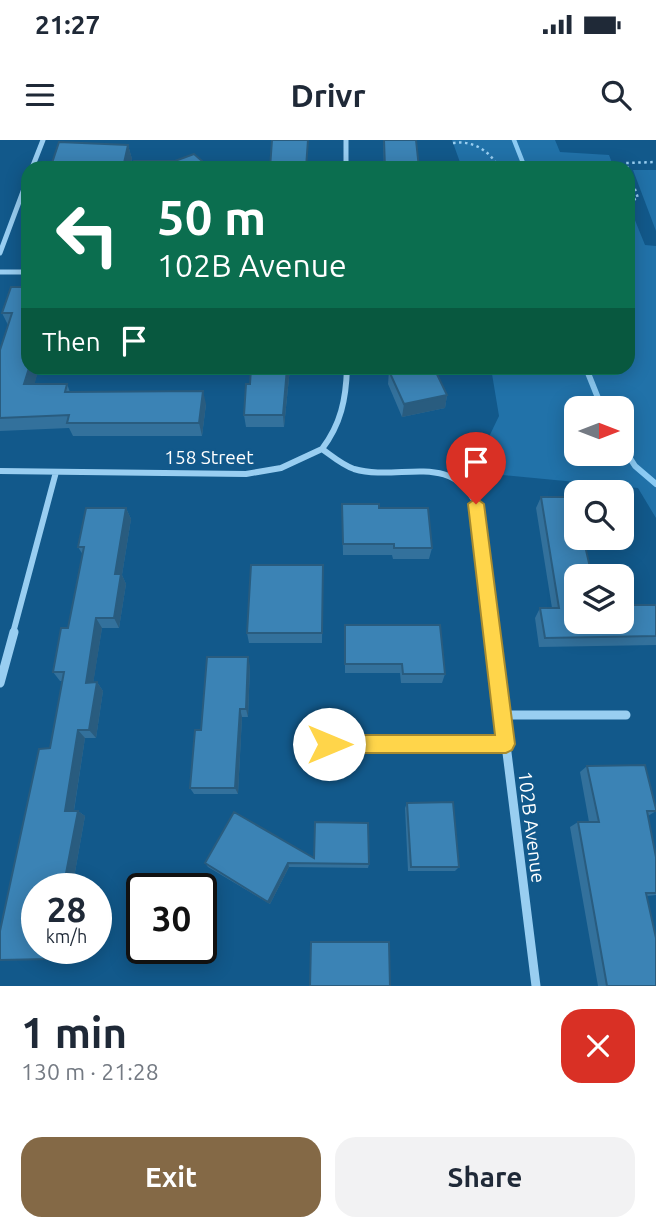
<!DOCTYPE html>
<html lang="en">
<head>
<meta charset="utf-8">
<style>
  body { margin:0; font-family:Ubuntu,sans-serif; background:#f2f2f3; color:#1f2937; height:100vh; display:flex; flex-direction:column; font-size:26px; white-space:nowrap }
  * { box-sizing:border-box; margin:0 }
  p { font-size:23px; color:#747a83 }
  .icon { flex:none; width:38px; height:38px; fill:none; stroke:currentColor; stroke-width:2; stroke-linecap:round; stroke-linejoin:round }
  .map { position:relative; height:846px; overflow:hidden }
  .sheet { display:flex; flex-direction:column; background:#fff; flex:1 }
  .sheet>* { flex:none }
  .banner { position:absolute; left:21px; top:21px; width:614px; height:214px; border-radius:21px; box-shadow:0 4px 18px #0003; background:#0b6e4f; color:#fff; overflow:hidden }
  .needle { width:46px; rotate:90deg }
  .buttons { position:absolute; left:564px; top:256px; display:grid; gap:14px }
  .buttons a { display:grid; place-items:center; width:70px; height:70px; border-radius:14px; background:#fff; box-shadow:0 4px 18px #0003; font-size:35px }
  .speed { position:absolute; left:21px; top:733px; display:flex; gap:14px; font-size:35px; font-weight:700; text-align:center }
  .speed>* { display:grid; place-content:center; width:91px; height:91px; border-radius:50%; background:#fff; box-shadow:0 4px 18px #0003; line-height:1 }
  .speed small { font-size:18px; font-weight:400 }
  .speed .limit { border:4px solid #111; border-radius:10px; background:#fff; color:#111 }
  .pin { position:absolute; display:grid; place-items:center; width:60px; height:60px; color:#fff; margin:-72px -30px; border-radius:50% 50% 50% 0; rotate:-45deg; box-shadow:0 0 7px #0007 }
  .pin .icon { rotate:45deg }
  .me { position:absolute; width:77px; margin:-38px; rotate:90deg; stroke-linejoin:round; filter:drop-shadow(0 0 5px #0008) }
  .turn { display:flex; align-items:center; gap:24px; height:147px; padding:0 21px; font-size:32px }
  .turn .icon { width:91px; height:91px; stroke-width:2.5 }
  .turn b { display:block; font-size:49px; line-height:60px }
  .then { display:flex; align-items:center; height:66px; padding:0 21px; background:#0003; gap:14px; font-size:26px }
  .round { display:grid; place-items:center; flex:none; width:74px; height:74px; border-radius:21px; background:#f2f2f3 }
  .overview { display:flex; align-items:center; justify-content:space-between; height:119px; padding:0 21px }
  h1 { font-size:42px; font-weight:700; line-height:52px }
  .button { display:flex; gap:14px; margin-top:auto; padding:14px 21px }
  .button a { flex:1; height:80px; border-radius:21px; background:#846946; color:#fff; font-size:28px; font-weight:700; line-height:80px; text-align:center }
  .button a+a { background:#f2f2f3; color:#1f2937 }
  .status { display:flex; justify-content:space-between; align-items:center; height:49px; padding:0 35px; background:#fff; direction:ltr }
  .status svg { height:19px; fill:currentColor }
  header { display:flex; justify-content:space-between; align-items:center; height:91px; padding:0 21px; background:#fff; font-size:32px; font-weight:700 }
  .map>svg:first-child { display:block }
  .green { fill:#2172a9; fill-rule:evenodd }
  .lines { fill:none; stroke-linecap:round; stroke-linejoin:round }
  .stream-far1 { stroke:#8bcbf4; stroke-width:4.5 }
  .stream { stroke:#8bcbf4; stroke-width:6 }
  .path { stroke:#99cef1; stroke-width:2.5; stroke-dasharray:2.5 3.5; stroke-linecap:butt }
  .street-far2 { stroke:#99cef1; stroke-width:5 }
  .street-far1 { stroke:#99cef1; stroke-width:6 }
  .street { stroke:#99cef1; stroke-width:9 }
  .wall { fill:#33719c }
  .shaded-wall { fill:#295c7f }
  .building { fill:#3b83b5; stroke:#295c7f; stroke-width:2 }
  .route { fill:#ffd54a; stroke:#a68a30; stroke-width:2 }
  .labels { text-anchor:middle; dominant-baseline:central; stroke-width:5; stroke-linejoin:round; paint-order:stroke }
  .street-label { font-size:19px; fill:#fff; stroke:#12598b }
</style>
</head>
<body>
<div class="status"><b>21:27</b><svg viewBox="0 0 49 12"><path d="M0 12V9h3v3zM5 12V6h3v6zM10 12V3h3v9zM15 12V0h3v12zM26 1h20v11H26zM47 4h2v5h-2z"/></svg></div>
<header><svg class="icon" aria-label="menu" viewBox="0 0 24 24"><path d="M4 6h16M4 12h16M4 18h16"/></svg>Drivr<svg class="icon" aria-label="search" viewBox="0 0 24 24"><circle cx="10" cy="10" r="6"/><path d="M15 15l6 6"/></svg></header>
<div class="map">
<svg width="656" height="846" viewBox="0 0 656 846">
  <rect width="100%" height="100%" fill="#12598b"/>
  <path class="green" d="M452 0H555L560 12 609 15 614 28H462Z
    M633 30H656V91Z
    M628 63 645 105 656 106V378L638 348 472 332 499 276 491 228H628ZM576 268H621V313H576Z"/>
  <g class="lines">
    <path class="stream-far1" d="M514 0 525 28"/>
    <path class="stream" d="M586 228 602 268
      M621 304 635 326 656 344"/>
    <path class="path" d="M453 3C473 0 490 11 499 28
      M628 62 638 58 626 23 656 22"/>
    <path class="street-far2" d="M346 0V28
      M32 28 43 0
      M0 113 28 38
      M0 132H28"/>
    <path class="street-far1" d="M322 309C341 284 346 259 347 228
      M0 331 246 334 281 328 322 309C332 316 342 325 354 329 399 342 451 311 476 364L492 493
      M13 493 56 332"/>
    <path class="street" d="M492 492 536 846
      M0 543 14 492
      M502 575H626
      M329 604H506"/>
  </g>
  <path class="wall" d="M383 0H416L419 28H384Z
    M128 5 132 19 129 28H52L51 26Z
    M11 147 28 228H39L34 244H67L70 252 206 264 202 296H73L69 288 0 291V210L8 185 2 173Z
    M290 228 284 287H246L244 275 250 244Z
    M402 228H434L447 255 445 268 402 277 388 244 389 231 402 229Z
    M541 357 576 481 656 465V505L539 507 535 478 540 468H552L536 368Z
    M342 364 379 368 432 408 429 419H393L392 415H343Z
    M126 368 131 379 122 435 126 444 119 488H102L93 543 97 542 103 551 96 598H85L74 671H78L85 676 72 749H37V808H61L58 820H0V791L50 608 62 541H60L53 532 68 488 83 415 78 407Z
    M323 425 322 503H249L247 493Z
    M345 485 445 534 442 543H401L400 533H345Z
    M250 526 248 577H242L238 654H194L190 648 201 590Z
    M587 626 656 671 648 676 656 717V755L647 756 656 846H598L570 687 578 682H589L580 632Z
    M407 663 459 727 455 731H408L405 668Z
    M314 718 369 724 368 728 289 727 270 764 208 727 205 723Z"/>
  <path class="shaded-wall" d="M128 5 132 19 129 28H125L124 23Z
    M29 228H39L31 257 24 244Z
    M287 228H290L284 287 283 275Z
    M203 251 206 264 202 296 199 283Z
    M447 255 445 268 402 277 404 264Z
    M126 368 131 379 122 435 126 444 119 488 114 478 115 434Z
    M96 478 102 488 92 551 86 543Z
    M248 517 250 526 248 577 246 569Z
    M97 542 103 551 96 598 89 590Z
    M240 569 242 577 238 654 235 648Z
    M78 590 85 598 73 676 65 671Z
    M78 671 85 676 72 749H63Z
    M288 723 289 727 270 764 268 762Z
    M51 808H61L58 820 49 819Z"/>
  <path class="building" d="M272 0H308L306 28H270Z
    M384 0H416L419 28H385Z
    M59 2 128 5 124 23 89 24 88 28H60V26H51Z
    M194 14 210 28H133L134 21H175Z
    M11 147H28V228H29L24 244H67L65 252 203 251 199 283H67L69 275 0 278V210L12 173H2Z
    M251 228H287L283 275H244L246 244H250Z
    M405 228H434L447 255 404 264 389 231Z
    M541 357H576V397H583L592 436H576V481H621V465H656V496L545 498 540 468H559Z
    M342 364H379V368H428L432 408H394V404H343Z
    M86 368H126L115 434H121L114 478H96L86 543 97 542 89 590H78L65 671H78L63 749H37V808H51L49 819 0 820V791L39 609 50 608 64 532H53L61 488H68L84 407H78Z
    M251 425H323L322 493H247Z
    M345 485H440L445 534H403L402 524H345Z
    M207 517H248L246 569H240L235 648H190L195 590H201Z
    M645 625 656 669V671H647L656 717V753H646L656 798V846H607L578 682H599L587 626Z
    M453 662 459 727H411L407 663Z
    M234 672 314 718 315 682 368 683 369 724 288 723 268 762 205 723Z
    M311 802H389L390 846H310Z"/>
  <path class="route" d="M476 358 484 364 515 604 512 610 506 613H329L323 610 320 604 323 598 329 595H495L468 364Z"/>
  <g class="labels">
    <g class="street-label">
      <text x="209" y="317">158 Street</text>
      <text transform="translate(532 687) rotate(83)">102B Avenue</text>
    </g>
  </g>
</svg>
<div class="buttons">
<a><svg class="needle" viewBox="-14 -14 28 28"><path d="M0-13l5 13h-10z" fill="#e53935"/><path d="M0 13l5-13h-10z" fill="#747a83"/></svg></a>
<a><svg class="icon" aria-label="search" viewBox="0 0 24 24"><circle cx="10" cy="10" r="6"/><path d="M15 15l6 6"/></svg></a>
<a><svg class="icon" aria-label="layers" viewBox="0 0 24 24"><path d="M12 4l9 5-9 5-9-5zM3 14l9 5 9-5"/></svg></a>
</div>
<div class="speed"><div>28<small>km/h</small></div><div class="limit">30</div></div>
<div class="pin" style="left:476px;top:364px;background:#d93025"><svg class="icon" aria-label="arrive" viewBox="0 0 24 24"><path d="M6 21V4h12l-3 4 3 4H6"/></svg></div>
<svg class="me" style="left:329px;top:604px" viewBox="-20 -20 40 40"><circle r="19" fill="#fff"/><path d="M0-13L10 11 0 6-10 11z" fill="#ffd54a"/></svg>
<div class="banner">
<div class="turn"><svg class="icon" aria-label="left" viewBox="0 0 24 24"><path d="M17 20v-9H6M10 6l-5 5 5 5"/></svg><div><b>50 m</b>102B Avenue</div></div>
<div class="then">Then<svg class="icon" aria-label="arrive" viewBox="0 0 24 24"><path d="M6 21V4h12l-3 4 3 4H6"/></svg></div>
</div>
</div>
<section class="sheet">
<div class="overview"><div><h1>1 min</h1><p>130 m · 21:28</p></div><a class="round" style="background:#d93025;color:#fff"><svg class="icon" aria-label="close" viewBox="0 0 24 24"><path d="M6 6l12 12M18 6L6 18"/></svg></a></div>
<div class="button"><a>Exit</a><a>Share</a></div>
</section>
</body>
</html>
